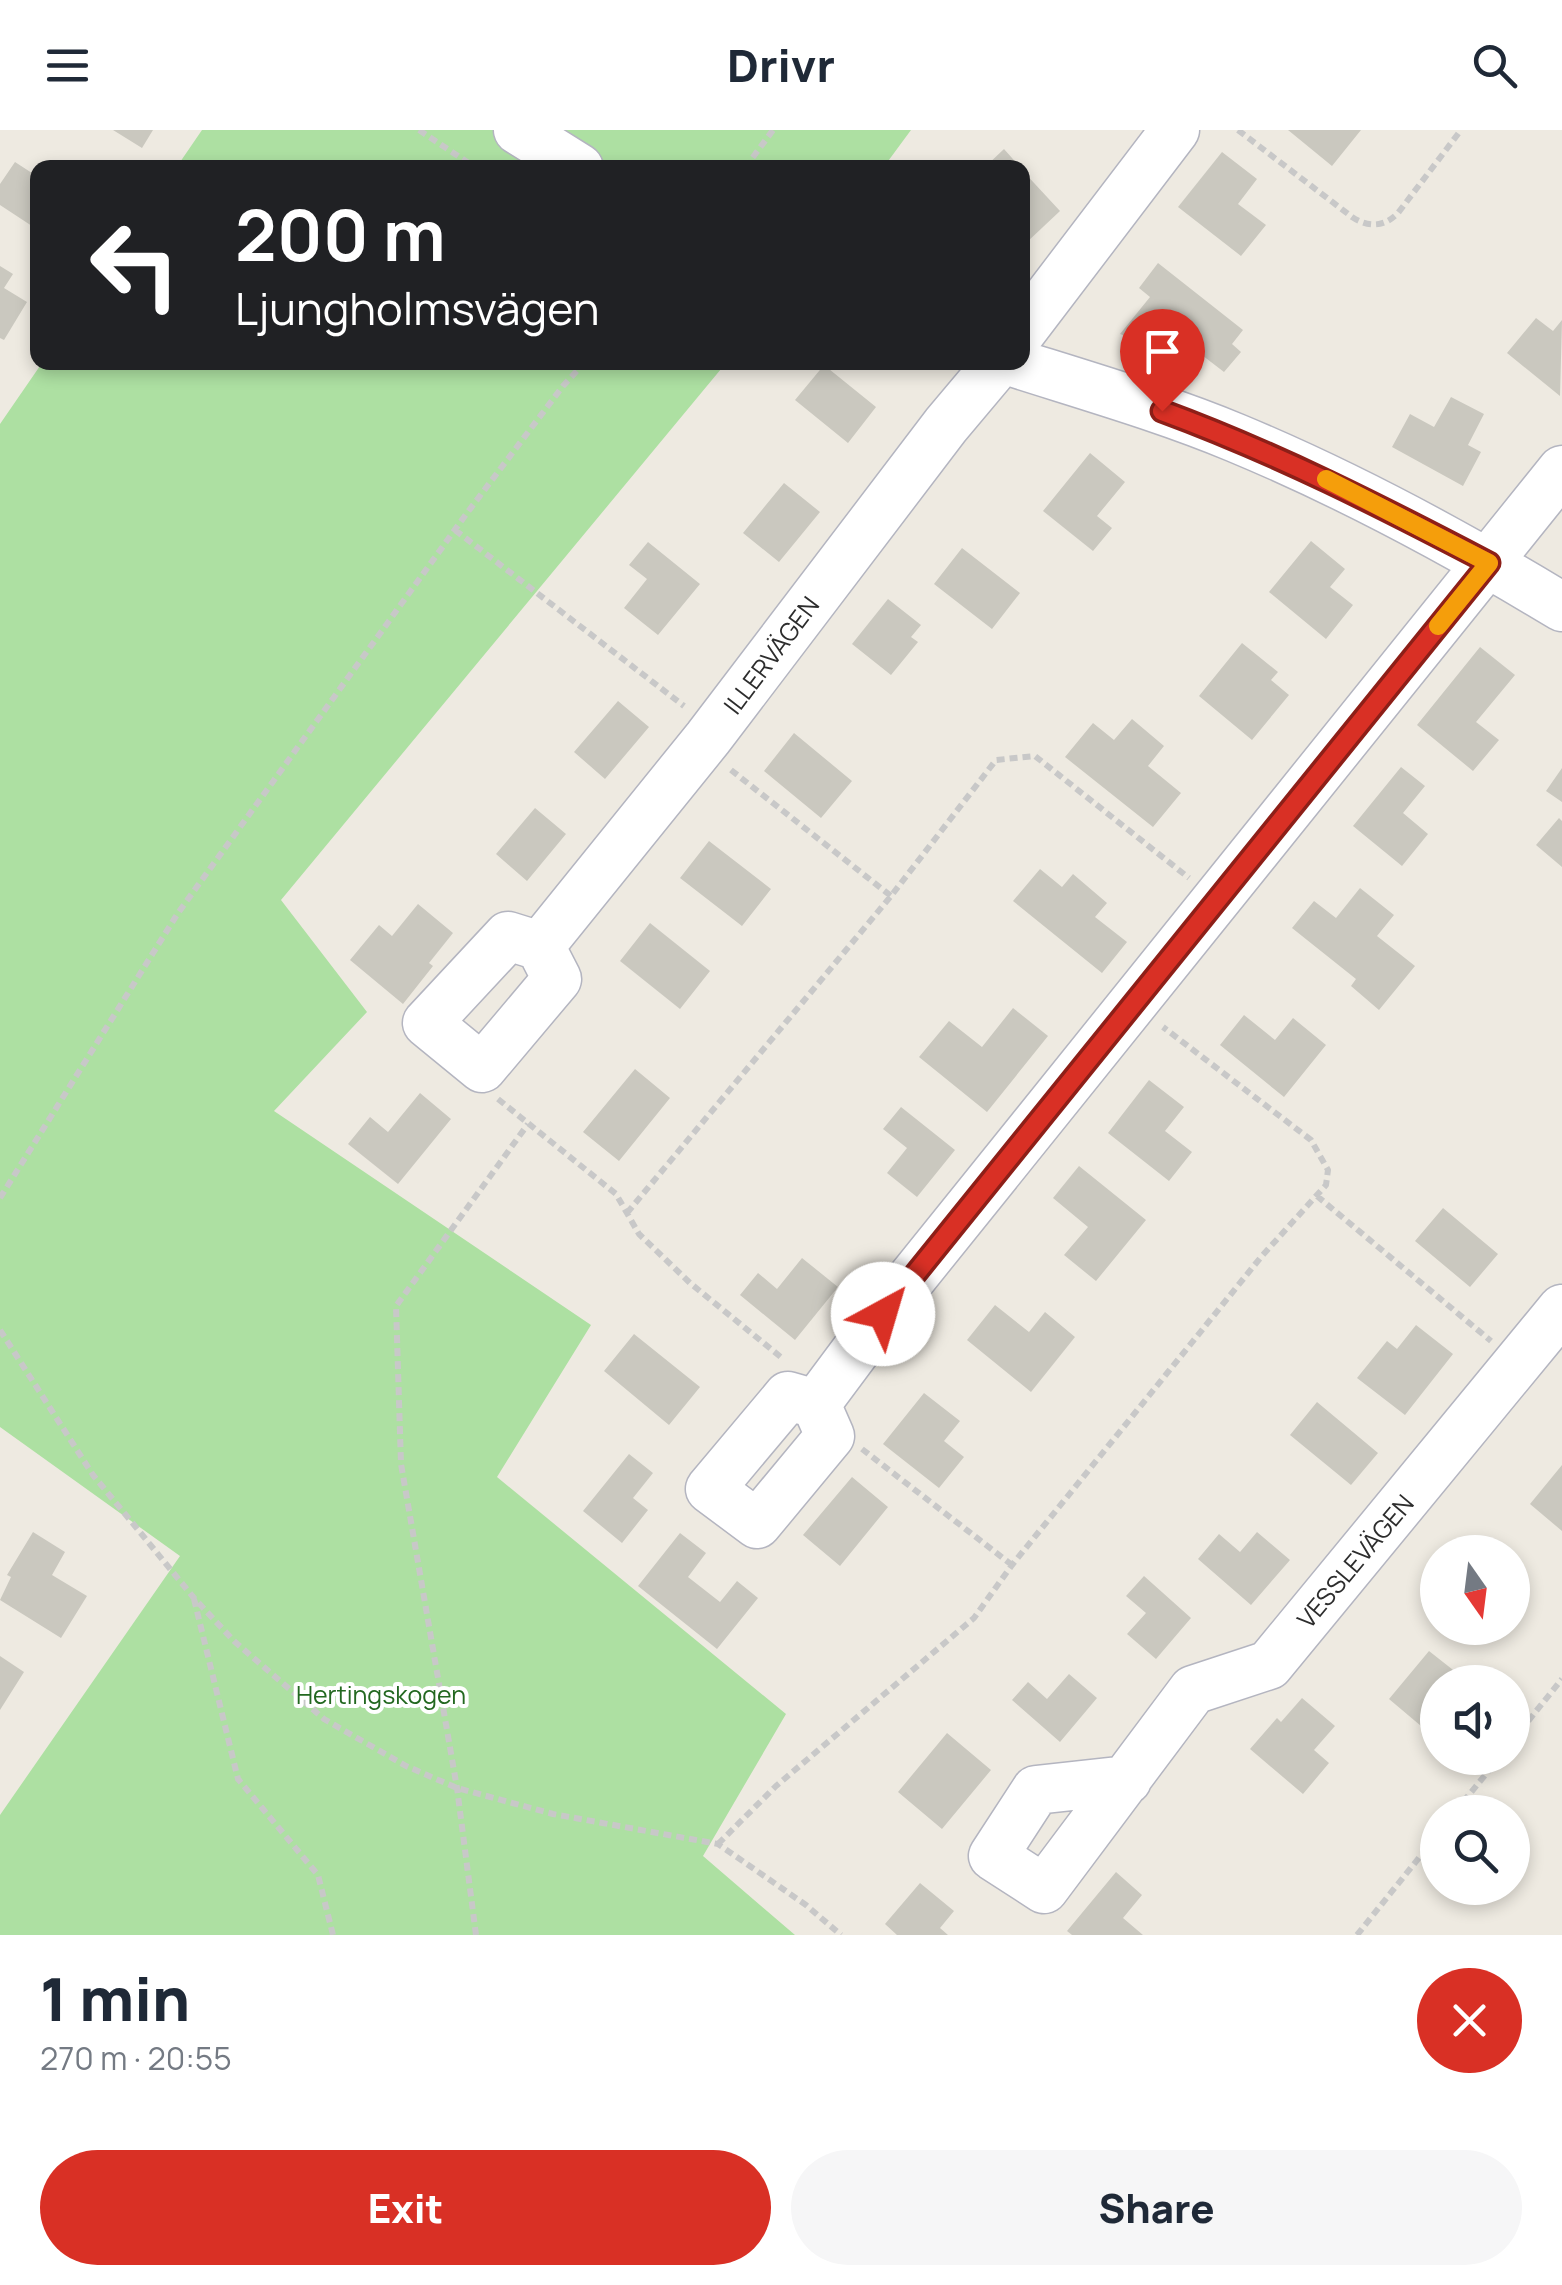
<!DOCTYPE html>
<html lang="en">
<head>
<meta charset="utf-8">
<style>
  body { margin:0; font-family:Manrope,sans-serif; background:#f6f6f7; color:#1f2937; height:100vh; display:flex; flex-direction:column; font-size:38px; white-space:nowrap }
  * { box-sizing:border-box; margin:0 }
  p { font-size:32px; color:#747a83 }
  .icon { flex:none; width:55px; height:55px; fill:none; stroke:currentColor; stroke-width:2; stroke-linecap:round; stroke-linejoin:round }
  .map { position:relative; height:1805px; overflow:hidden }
  .details { display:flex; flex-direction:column; background:#fff; flex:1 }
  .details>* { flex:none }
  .guide { position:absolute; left:30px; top:30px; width:1000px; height:210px; border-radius:20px; box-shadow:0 5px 15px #0003; background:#202124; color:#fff; overflow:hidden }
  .needle { width:65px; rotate:166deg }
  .tools { position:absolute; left:1420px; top:1405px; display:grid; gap:20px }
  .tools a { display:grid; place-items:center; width:110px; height:110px; border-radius:50%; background:#fff; box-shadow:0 5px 15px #0003; font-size:50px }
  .pin { position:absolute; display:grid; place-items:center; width:85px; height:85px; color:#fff; margin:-102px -42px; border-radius:50% 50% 50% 0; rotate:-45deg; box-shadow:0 0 10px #0007 }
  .pin .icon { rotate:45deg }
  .me { position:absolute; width:110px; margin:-55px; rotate:39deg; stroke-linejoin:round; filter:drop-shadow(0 0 8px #0008) }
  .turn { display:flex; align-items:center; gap:35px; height:210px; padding:0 40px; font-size:45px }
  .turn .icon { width:130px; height:130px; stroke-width:2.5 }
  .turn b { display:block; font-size:70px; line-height:85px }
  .round { display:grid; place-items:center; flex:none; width:105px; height:105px; border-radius:52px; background:#f6f6f7 }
  .overview { display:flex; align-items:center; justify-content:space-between; height:170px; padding:0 40px }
  h1 { font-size:60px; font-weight:800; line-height:75px }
  .button { display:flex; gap:20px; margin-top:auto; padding:20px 40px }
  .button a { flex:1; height:115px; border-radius:60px; background:#d93025; color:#fff; font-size:40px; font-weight:800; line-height:115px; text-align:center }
  .button a+a { background:#f6f6f7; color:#1f2937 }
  header { display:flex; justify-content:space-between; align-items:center; height:130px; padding:0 40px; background:#fff; font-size:45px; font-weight:800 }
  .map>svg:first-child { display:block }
  .green { fill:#ade0a2 }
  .building { fill:#cac8bf }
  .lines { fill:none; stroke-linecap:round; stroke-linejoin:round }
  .minor-casing { stroke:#b4b5c0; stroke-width:51 }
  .path { stroke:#c8c8c8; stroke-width:6; stroke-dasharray:8 5; stroke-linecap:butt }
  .minor { stroke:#fff; stroke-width:48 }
  .route-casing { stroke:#8d1f18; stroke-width:25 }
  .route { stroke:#d93025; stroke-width:18 }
  .slow { stroke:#f59e0b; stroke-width:18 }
  .labels { text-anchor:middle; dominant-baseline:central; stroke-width:8; stroke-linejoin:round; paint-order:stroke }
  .street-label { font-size:25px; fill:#2d2d2d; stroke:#fff }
  .park-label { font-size:25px; fill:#236820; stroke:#fff }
</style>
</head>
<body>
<header><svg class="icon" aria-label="menu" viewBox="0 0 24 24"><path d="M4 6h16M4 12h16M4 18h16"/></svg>Drivr<svg class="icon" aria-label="search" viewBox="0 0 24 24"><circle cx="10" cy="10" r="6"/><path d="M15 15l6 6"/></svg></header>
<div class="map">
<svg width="1562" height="1805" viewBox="0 0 1562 1805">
  <rect width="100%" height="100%" fill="#eeeae1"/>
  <path class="green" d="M202 0H911L883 38H176Z
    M42 233H726L281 770 367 882 274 981 591 1195 497 1347 786 1584 703 1726 795 1805H0V1685L180 1426 0 1297V294Z"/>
  <path class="building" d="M113 0H153L142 18Z
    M1288 0H1361L1332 36Z
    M1004 19 1021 38H984Z
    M1222 22 1257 49 1238 74 1266 95 1241 126 1178 77Z
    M15 32 38 47V100L0 75V54Z
    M1022 40 1060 81 1026 113 1022 109Z
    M1158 133 1243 200 1232 214 1241 222 1224 242 1198 222 1192 229 1120 204 1150 167 1139 158Z
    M0 136 13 144 4 158 27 172 4 210 0 208Z
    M1536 188 1553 201 1562 190 1560 266 1507 223Z
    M824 235 876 277 848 313 795 270Z
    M1451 267 1484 284 1468 315 1481 322 1463 356 1392 317 1410 284 1434 297Z
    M1090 323 1125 352 1097 386 1112 398 1093 421 1043 381Z
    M784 353 820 382 779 432 743 403Z
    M1311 411 1345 439 1330 457 1353 475 1326 509 1269 462Z
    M648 412 700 454 658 505 624 478 647 449 629 435Z
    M962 418 1020 463 992 499 934 454Z
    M888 469 921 495 911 507 918 512 891 545 852 514Z
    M1242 513 1278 542 1271 550 1289 565 1252 610 1199 566Z
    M1480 517 1515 545 1476 592 1499 610 1473 641 1417 595Z
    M618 571 649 597 605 649 574 622Z
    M1132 589 1164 616 1148 636 1181 663 1153 697 1065 627 1093 593 1114 610Z
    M794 603 852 651 821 688 764 641Z
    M1401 637 1425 656 1403 683 1428 704 1402 736 1353 696Z
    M1562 638V672L1546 661Z
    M535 678 566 704 527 751 496 724Z
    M1559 688 1562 691V737L1536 715Z
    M709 711 771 759 742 796 680 748Z
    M1040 739 1062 757 1073 744 1107 773 1095 787 1127 812 1102 843 1013 771Z
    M1360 758 1394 785 1377 806 1415 836 1379 880 1351 856 1356 849 1292 798 1314 771 1336 788Z
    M418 774 453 803 429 833 433 836 403 874 350 830 379 795 392 806Z
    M650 793 710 841 680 879 620 831Z
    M1013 878 1048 906 987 982 919 927 949 891 982 917Z
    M1244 885 1275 910 1293 888 1326 915 1284 967 1220 915Z
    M635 939 670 968 619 1031 583 1002Z
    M1149 950 1184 977 1165 1001 1192 1022 1169 1051 1108 1003Z
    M420 963 451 989 398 1054 348 1014 370 987 388 1002Z
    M901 977 955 1020 917 1067 887 1043 907 1018 883 999Z
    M1079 1036 1146 1090 1096 1151 1064 1125 1088 1097 1053 1068Z
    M1443 1078 1498 1124 1470 1157 1415 1111Z
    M802 1128 838 1157 795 1210 740 1165 758 1143 777 1159Z
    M995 1175 1029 1202 1045 1182 1075 1207 1031 1262 967 1210Z
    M1416 1195 1453 1224 1405 1285 1357 1248 1387 1211 1397 1219Z
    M634 1204 700 1257 669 1295 604 1241Z
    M924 1263 960 1291 944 1311 964 1327 939 1358 883 1314Z
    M1317 1272 1378 1323 1351 1355 1290 1305Z
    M629 1324 653 1343 633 1368 648 1380 622 1413 583 1381Z
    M1562 1335V1401L1530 1374Z
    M852 1347 888 1377 840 1436 803 1405Z
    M33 1402 65 1422 52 1445 87 1466 61 1508 0 1470 11 1447 7 1445Z
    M1257 1402 1290 1430 1251 1475 1198 1429 1219 1404 1240 1422Z
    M680 1403 706 1423 688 1447 720 1472 737 1451 758 1468 717 1519 638 1456Z
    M1144 1446 1191 1488 1156 1529 1127 1504 1146 1483 1126 1466Z
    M1429 1521 1462 1547 1457 1552H1438V1577L1421 1596 1389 1569Z
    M0 1526 24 1542 0 1580Z
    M1069 1544 1097 1568 1060 1612 1012 1570 1028 1552 1047 1569Z
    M1302 1568 1335 1596 1314 1620 1329 1633 1303 1664 1250 1619 1277 1588 1281 1592Z
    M947 1603 991 1640 942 1699 898 1662Z
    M1116 1742 1142 1765 1123 1788 1143 1805H1072L1067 1801Z
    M920 1753 954 1781 940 1798 948 1805H897L885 1794Z"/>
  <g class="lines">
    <defs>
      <path id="minor" d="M518 0 579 38
        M1022 201 1175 0
        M1012 232C1087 256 1164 278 1236 308 1349 355 1458 414 1562 477
        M508 806 540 816 557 849 482 938 427 893Z
        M540 816 708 608 946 295 999 232
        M788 1266 816 1274 830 1306 757 1394 710 1359Z
        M816 1274 883 1184 1562 340
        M1127 1650 1036 1660 993 1726 1044 1759 1193 1560 1269 1535 1562 1179"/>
    </defs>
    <use href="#minor" class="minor-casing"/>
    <path class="path" d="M419 0 476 38
      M1238 0 1352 87C1369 98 1384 97 1398 83L1461 0
      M745 38 773 0
      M455 400 684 576
      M731 640 891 766
      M498 969 616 1064 639 1104 690 1153 782 1228
      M1317 1066 1491 1211
      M0 1068 178 783 467 383 563 256 585 232
      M627 1083 891 766 996 630 1035 626 1189 748
      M0 1200 93 1345 194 1468 234 1511 324 1589 406 1636 457 1658 553 1684 718 1714 806 1775 841 1805
      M862 1319 1012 1435
      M194 1469 238 1649 318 1745 333 1805
      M1512 1611 1562 1549
      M1455 1682 1499 1628
      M718 1714 776 1656 974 1488 1012 1435 1261 1127 1326 1055 1328 1040 1311 1010 1163 897
      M476 1805 457 1658 401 1334 396 1176 528 994
      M1357 1805 1438 1704"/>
    <use href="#minor" class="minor"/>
  </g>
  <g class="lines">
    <defs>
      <path id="route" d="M883 1184 1489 433C1382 377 1276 323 1162 281"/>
    </defs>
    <use href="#route" class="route-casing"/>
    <use href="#route" class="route"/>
    <path class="slow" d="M1326 349 1489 433 1438 496"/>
  </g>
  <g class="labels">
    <g class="street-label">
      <text transform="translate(771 525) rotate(-53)">ILLERVÄGEN</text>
      <text transform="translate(1355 1431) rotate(-50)">VESSLEVÄGEN</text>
    </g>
    <g class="park-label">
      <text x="381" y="1564">Hertingskogen</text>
    </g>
  </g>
</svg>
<div class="tools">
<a><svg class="needle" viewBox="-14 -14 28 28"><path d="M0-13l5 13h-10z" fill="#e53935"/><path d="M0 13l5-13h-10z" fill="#747a83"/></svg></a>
<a><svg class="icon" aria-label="sound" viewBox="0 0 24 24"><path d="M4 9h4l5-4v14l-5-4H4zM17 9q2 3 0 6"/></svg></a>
<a><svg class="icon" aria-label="search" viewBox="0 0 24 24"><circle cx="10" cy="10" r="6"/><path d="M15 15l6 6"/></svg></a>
</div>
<div class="pin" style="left:1162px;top:281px;background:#d93025"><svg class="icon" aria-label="arrive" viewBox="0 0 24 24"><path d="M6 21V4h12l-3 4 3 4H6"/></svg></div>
<svg class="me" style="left:883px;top:1184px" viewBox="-20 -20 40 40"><circle r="19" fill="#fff"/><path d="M0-13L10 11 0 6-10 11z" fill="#d93025"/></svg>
<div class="guide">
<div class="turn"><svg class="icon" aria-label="left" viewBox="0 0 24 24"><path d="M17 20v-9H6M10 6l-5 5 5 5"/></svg><div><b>200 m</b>Ljungholmsvägen</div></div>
</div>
</div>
<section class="details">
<div class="overview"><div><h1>1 min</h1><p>270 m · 20:55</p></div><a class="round" style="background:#d93025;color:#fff"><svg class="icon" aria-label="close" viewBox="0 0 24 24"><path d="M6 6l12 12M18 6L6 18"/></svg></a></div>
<div class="button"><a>Exit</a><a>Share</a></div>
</section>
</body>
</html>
